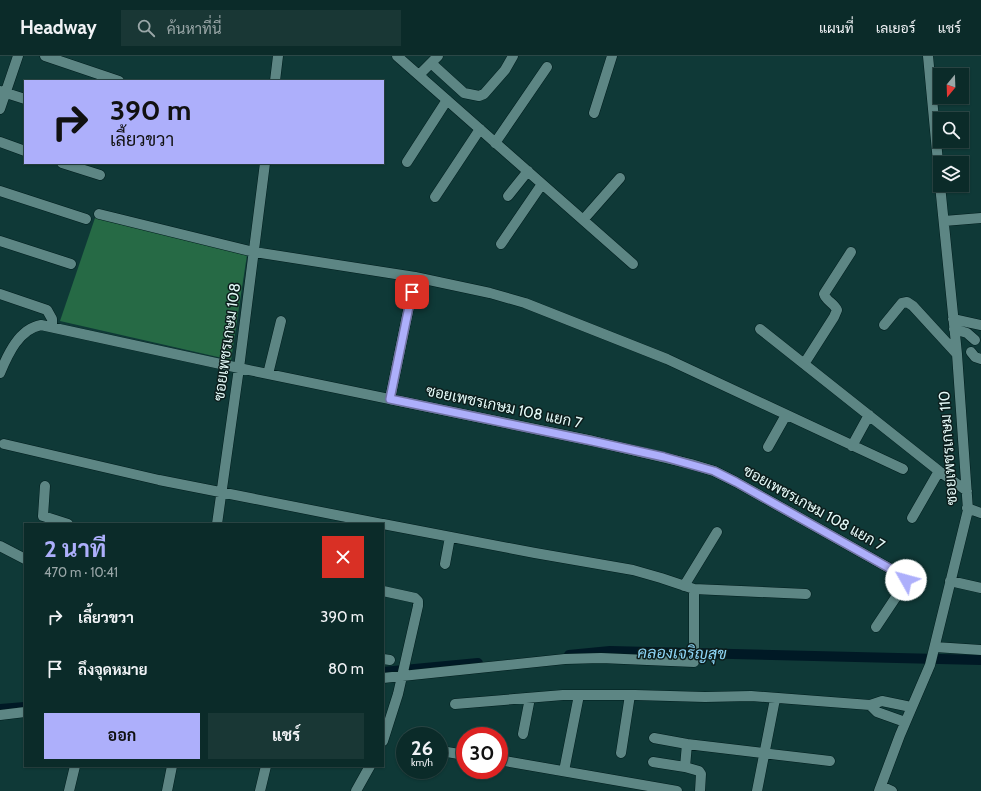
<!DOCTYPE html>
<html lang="th">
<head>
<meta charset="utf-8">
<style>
  body { margin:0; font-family:Cabin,Sarabun,sans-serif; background:#193735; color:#f1f3f6; height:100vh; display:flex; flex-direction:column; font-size:15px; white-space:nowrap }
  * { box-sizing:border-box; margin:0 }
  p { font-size:13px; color:#9aa7a8 }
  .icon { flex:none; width:22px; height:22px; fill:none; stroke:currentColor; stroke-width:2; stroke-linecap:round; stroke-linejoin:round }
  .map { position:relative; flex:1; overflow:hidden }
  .panel { position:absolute; left:24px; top:467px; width:360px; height:244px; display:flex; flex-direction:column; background:#0b2b29; border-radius:0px; box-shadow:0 1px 3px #0004,0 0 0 1px #2b4746 }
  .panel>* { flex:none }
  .hud { position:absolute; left:24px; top:24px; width:360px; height:84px; border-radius:0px; box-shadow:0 1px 3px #0004,0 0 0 1px #2b4746; background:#adaffb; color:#111; overflow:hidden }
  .needle { width:26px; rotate:199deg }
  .fabs { position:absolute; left:933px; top:12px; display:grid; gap:8px }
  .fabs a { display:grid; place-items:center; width:36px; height:36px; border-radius:0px; background:#0b2b29; box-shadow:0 1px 3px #0004,0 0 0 1px #2b4746; font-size:20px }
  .speed { position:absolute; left:396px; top:671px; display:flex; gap:8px; font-size:20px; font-weight:700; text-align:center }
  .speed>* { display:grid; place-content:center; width:52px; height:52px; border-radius:50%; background:#0b2b29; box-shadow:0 1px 3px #0004,0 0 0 1px #2b4746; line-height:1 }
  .speed small { font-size:10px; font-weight:400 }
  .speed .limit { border:6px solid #d22; background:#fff; color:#111 }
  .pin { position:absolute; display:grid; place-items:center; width:34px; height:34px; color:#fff; margin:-17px; border-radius:8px; box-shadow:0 2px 6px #0006 }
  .me { position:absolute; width:44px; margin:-22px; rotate:308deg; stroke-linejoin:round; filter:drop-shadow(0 0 3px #0008) }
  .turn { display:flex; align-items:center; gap:14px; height:84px; padding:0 20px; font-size:18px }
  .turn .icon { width:52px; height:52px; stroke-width:2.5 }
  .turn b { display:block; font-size:28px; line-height:34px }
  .round { display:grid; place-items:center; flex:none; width:42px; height:42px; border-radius:0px; background:#193735 }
  .head { display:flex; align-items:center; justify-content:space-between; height:68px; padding:0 20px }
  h1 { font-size:24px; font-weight:700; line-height:30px; color:#adaffb }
  .primary-button { display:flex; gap:8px; margin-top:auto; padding:8px 20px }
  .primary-button a { flex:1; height:46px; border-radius:0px; background:#adaffb; color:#111; font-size:16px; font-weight:700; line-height:46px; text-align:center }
  .primary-button a+a { background:#193735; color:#f1f3f6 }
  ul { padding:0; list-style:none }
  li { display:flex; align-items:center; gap:12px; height:52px; padding:0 20px }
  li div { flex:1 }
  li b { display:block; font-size:15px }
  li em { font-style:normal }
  header { display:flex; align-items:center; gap:24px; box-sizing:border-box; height:56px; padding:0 20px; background:#0b2b29; border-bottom:1px solid #2b4746 }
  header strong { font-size:19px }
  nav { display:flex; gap:22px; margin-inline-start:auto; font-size:14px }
  .search { width:280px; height:36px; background:#193735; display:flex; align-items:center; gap:10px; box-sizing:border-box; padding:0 14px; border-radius:0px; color:#9aa7a8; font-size:15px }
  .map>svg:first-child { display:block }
  .green { fill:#266a45 }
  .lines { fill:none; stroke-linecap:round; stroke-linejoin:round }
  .canal { stroke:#001925; stroke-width:10 }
  .street-casing { stroke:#001e1e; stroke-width:11 }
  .street { stroke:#5d8684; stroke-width:10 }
  .route-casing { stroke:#7072a3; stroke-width:10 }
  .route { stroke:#adaffb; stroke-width:7 }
  .labels { text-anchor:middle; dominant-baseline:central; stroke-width:3; stroke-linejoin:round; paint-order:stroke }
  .street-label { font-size:15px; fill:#e4faf8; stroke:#0c1d1c }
  .water-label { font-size:16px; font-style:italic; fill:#8dd4f5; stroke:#0c1d1c }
</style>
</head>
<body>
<header>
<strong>Headway</strong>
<div class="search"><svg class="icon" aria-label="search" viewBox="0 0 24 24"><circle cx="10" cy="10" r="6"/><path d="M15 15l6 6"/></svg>ค้นหาที่นี่</div>
<nav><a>แผนที่</a><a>เลเยอร์</a><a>แชร์</a></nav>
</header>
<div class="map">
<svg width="981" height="735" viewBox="0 0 981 735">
  <rect width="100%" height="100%" fill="#0f3937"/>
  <path class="green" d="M95 162 247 199 231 304 60 265Z"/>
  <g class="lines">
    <path class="canal" d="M569 599 610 595 981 604
      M383 616 478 607
      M0 653 25 651"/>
    <defs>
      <path id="street" d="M45 0 119 25
        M397 0 633 208
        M928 0 940 127
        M431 7 464 37 479 40 484 38 505 14 513 0
        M419 19 438 0
        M275 25 278 0
        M0 35 25 43
        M0 53 18 0
        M594 57 612 0
        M0 86 25 95
        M495 87 547 11
        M407 106 447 44
        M62 107 100 119
        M0 135 86 163
        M508 140 528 115
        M435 141 480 73
        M99 158 254 196 415 221 490 237 525 247 667 303 903 413
        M583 164 620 122
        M944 165 981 162
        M0 185 71 208
        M501 188 542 128
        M0 238 47 254 52 263V270
        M953 263 981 269
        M884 269 902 247 907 246 913 250 957 298
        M760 273 939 415 967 435
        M954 273 967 277 975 284
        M971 296 975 301 981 303
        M804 308 834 261 837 254C834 247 826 245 824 238L851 196
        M0 317C8 298 19 273 41 269L239 312 593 385 691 408 714 415 736 426 905 521 906 524 904 529 876 571
        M268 318 281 265
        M390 343 415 221
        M4 388 159 424 382 468
        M852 390 869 359
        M768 391 786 359
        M45 430 43 460 68 468
        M967 452 981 457
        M912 462 939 415
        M217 468 239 312 265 107
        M383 468 535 497 633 514 661 522 694 533 806 538
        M0 490 25 503
        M445 508 450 481
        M950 525 981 532
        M684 530 717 476
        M383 535 415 542 418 545V550L398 638 383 685
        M935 591 981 594
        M694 602V533
        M383 603 390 604
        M383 622 565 603 601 602 694 606
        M455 648 563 639H635L705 641 751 640 870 649
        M0 659 25 656
        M905 666 877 656 870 649 882 645 911 651
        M523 678 530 642
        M654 682 687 688
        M441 695 465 699
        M621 697 630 639
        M499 704 677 735
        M653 706 685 711
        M564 715 579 639
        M881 730 892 735
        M69 735 75 710
        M167 735 172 710
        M260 735 266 710
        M356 735 370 710
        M700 735 701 718 699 715 685 711 687 688 830 705
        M757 735 775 643
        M879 735 900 679 930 609 968 454 957 298 940 129"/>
    </defs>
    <use href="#street" class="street-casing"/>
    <use href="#street" class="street"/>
  </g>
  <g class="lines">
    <defs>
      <path id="route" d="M412 236 390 343 592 385 664 401 714 415 736 426 905 521 906 524"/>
    </defs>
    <use href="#route" class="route-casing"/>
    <use href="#route" class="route"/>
  </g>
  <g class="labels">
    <g class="street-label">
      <text transform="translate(227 286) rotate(-82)">ซอยเพชรเกษม 108</text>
      <text transform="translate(504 351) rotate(12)">ซอยเพชรเกษม 108 แยก 7</text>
      <text transform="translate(948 392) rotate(-94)">ซอยเพชรเกษม 110</text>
      <text transform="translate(814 452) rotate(29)">ซอยเพชรเกษม 108 แยก 7</text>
    </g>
    <g class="water-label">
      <text transform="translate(682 597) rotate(1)">คลองเจริญสุข</text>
    </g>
  </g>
</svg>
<div class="fabs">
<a><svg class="needle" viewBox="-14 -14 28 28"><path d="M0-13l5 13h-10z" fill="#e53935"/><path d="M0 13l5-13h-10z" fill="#9aa7a8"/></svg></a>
<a><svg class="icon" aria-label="search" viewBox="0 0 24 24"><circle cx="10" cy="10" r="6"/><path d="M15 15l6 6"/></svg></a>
<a><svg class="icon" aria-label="layers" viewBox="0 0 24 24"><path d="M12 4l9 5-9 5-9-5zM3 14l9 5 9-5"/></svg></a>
</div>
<div class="speed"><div>26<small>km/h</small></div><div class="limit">30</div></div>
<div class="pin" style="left:412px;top:236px;background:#d93025"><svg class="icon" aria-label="arrive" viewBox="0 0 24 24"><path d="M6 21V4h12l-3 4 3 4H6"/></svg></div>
<svg class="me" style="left:906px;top:524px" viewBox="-20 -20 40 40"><circle r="19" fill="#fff"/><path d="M0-13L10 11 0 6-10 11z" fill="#adaffb"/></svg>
<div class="hud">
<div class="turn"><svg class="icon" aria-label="right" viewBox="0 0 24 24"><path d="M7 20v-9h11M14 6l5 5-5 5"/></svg><div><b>390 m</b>เลี้ยวขวา</div></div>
</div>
<section class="panel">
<div class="head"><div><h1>2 นาที</h1><p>470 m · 10:41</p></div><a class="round" style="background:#d93025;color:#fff"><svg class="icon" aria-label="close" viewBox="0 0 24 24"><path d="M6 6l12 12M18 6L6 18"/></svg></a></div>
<ul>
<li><svg class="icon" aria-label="right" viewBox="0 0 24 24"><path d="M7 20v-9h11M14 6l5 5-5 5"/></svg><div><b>เลี้ยวขวา</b></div><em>390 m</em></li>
<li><svg class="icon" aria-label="arrive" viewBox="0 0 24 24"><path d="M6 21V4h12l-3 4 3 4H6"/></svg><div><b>ถึงจุดหมาย</b></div><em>80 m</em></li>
</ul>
<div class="primary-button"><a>ออก</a><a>แชร์</a></div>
</section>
</div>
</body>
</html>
